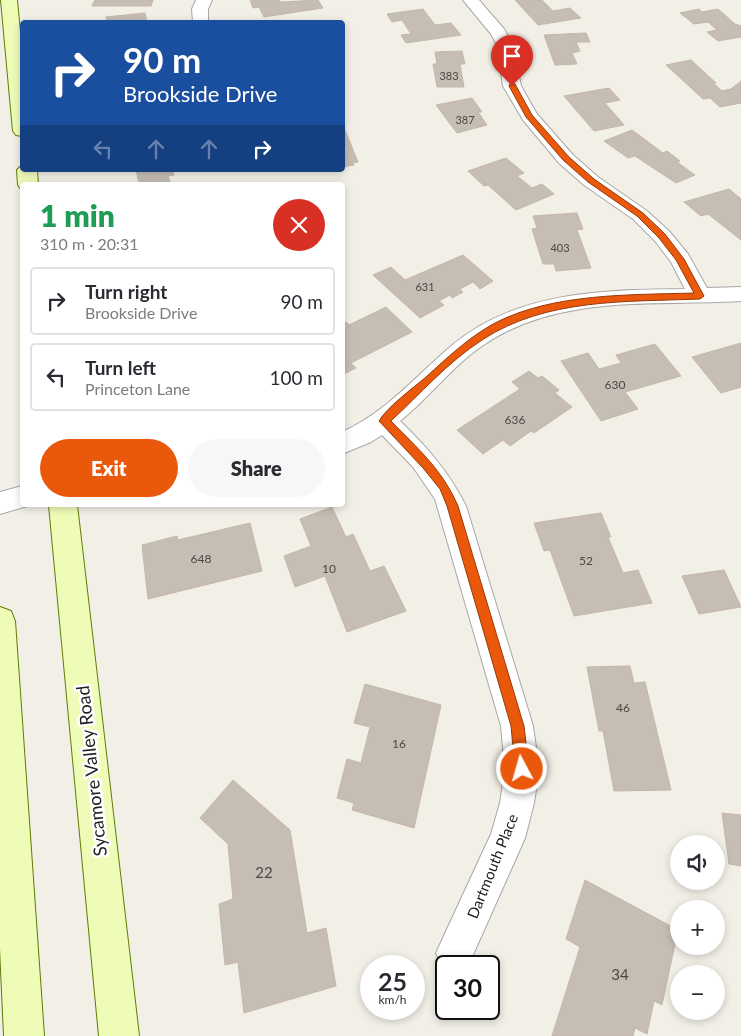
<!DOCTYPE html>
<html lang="en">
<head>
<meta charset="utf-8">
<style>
  body { margin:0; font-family:Lato,sans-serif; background:#f7f7f7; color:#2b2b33; height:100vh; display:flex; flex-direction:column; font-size:19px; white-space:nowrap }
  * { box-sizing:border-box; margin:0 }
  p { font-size:16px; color:#7c7c81 }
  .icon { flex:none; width:28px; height:28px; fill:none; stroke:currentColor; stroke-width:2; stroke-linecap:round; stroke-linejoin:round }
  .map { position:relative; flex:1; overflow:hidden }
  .side { position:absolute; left:20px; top:182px; width:325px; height:325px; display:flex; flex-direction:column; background:#fff; border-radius:5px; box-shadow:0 2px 8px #0003 }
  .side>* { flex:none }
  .guide { position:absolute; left:20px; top:20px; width:325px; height:152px; border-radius:5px; box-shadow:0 2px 8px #0003; background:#1a4fa0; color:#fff; overflow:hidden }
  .tools { position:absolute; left:670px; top:835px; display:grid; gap:10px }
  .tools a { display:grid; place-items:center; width:55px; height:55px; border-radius:50%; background:#fff; box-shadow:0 2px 8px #0003; font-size:25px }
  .speed { position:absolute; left:360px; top:955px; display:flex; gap:10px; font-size:25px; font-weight:700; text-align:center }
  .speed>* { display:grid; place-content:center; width:65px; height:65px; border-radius:50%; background:#fff; box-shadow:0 2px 8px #0003; line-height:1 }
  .speed small { font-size:12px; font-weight:400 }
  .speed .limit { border:2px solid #111; border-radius:8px; background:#fff; color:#111 }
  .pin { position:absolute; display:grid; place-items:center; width:42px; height:42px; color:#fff; margin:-51px -21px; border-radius:50% 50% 50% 0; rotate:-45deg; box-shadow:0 0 5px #0007 }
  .pin .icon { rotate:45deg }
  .me { position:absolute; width:55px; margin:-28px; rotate:354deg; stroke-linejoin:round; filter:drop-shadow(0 0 4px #0008) }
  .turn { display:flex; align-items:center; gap:18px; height:105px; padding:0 20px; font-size:22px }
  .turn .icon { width:65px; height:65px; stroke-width:2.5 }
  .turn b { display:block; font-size:35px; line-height:42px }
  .lanes { display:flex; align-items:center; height:48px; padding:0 20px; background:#0003; justify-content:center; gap:25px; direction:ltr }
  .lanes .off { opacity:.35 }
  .round { display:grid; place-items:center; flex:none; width:52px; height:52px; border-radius:26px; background:#f7f7f7 }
  .head { display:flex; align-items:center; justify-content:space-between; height:85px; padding:0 20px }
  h1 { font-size:30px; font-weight:800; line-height:38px; color:#1e9e55 }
  .primary-button { display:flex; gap:10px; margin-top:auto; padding:10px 20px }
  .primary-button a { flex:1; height:58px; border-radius:30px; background:#ea580c; color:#fff; font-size:20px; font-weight:800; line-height:58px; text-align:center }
  .primary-button a+a { background:#f7f7f7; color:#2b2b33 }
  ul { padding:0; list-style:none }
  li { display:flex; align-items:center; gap:15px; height:68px; margin:0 10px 8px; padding:0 10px; border:2px solid #e1e1e2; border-radius:5px }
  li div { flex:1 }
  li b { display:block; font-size:19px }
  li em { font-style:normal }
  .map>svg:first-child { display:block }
  .building { fill:#c6beb5; stroke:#c3b7a7 }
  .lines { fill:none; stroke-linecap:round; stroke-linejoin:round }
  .minor-casing { stroke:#a7a7a7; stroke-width:2 }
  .secondary-casing { stroke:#5e7d00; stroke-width:2 }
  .minor { fill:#fff; fill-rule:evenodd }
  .secondary { fill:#effcb8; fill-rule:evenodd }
  .route { fill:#ea580c; stroke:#983908 }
  .labels { text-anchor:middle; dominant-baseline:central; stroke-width:5; stroke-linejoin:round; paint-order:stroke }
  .far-number-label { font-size:11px; fill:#4a4845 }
  .number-label { font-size:12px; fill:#4a4845 }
  .street-label { font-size:15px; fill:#202020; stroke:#fff }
  .near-number-label { font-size:15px; fill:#4a4845 }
  .near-street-label { font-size:18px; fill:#202020; stroke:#fff }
</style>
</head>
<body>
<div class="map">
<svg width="741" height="1036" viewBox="0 0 741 1036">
  <rect width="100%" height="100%" fill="#f1efe6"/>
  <path class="building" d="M95 0H153L151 6H92Z
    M250 0H279L281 2 318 0 323 8 264 17 259 7 253 8Z
    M515 0H542L553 11 570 8 581 18 538 25Z
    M423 9 435 25 451 23 461 35 406 43 401 35 411 34 402 20 392 22 387 14Z
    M699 9 702 12 718 9 735 24 741 26V37L718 41 707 32 717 30 708 22 694 24 680 13Z
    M145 13 147 22H107L106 17Z
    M586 33 590 42H576L580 51 572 53 577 64 555 65 544 35Z
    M462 51 465 64H460L464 87H437L433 64H437L435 52Z
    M691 60 716 83H713L722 91 731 89 741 81V103L720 107 710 98 703 99 666 65Z
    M609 88 620 100 605 103 624 125 594 131 564 96Z
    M472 98 482 112H478L487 125 457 133 436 105Z
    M342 123 358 162 353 163 354 165 342 167Z
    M632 130 663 153 667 151 680 161 677 162 695 175 676 183 635 156 628 158 604 141Z
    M506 158 524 173 517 176 532 188 542 184 554 194 516 210 488 185 484 186 468 171Z
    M136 170H172L174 175 168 176 171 185H134L139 183Z
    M729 189 741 199V240L708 214 701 216 684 202Z
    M577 213 583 229 577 230 591 268 556 271 554 264H543L532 229 537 228 533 216Z
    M463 255 493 281 480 289 473 282 460 289 463 292 452 298 450 295 439 301 444 305 420 318 373 275 391 267 405 280Z
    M386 307 412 332 351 363 356 368 342 375V324L346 322 349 325Z
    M741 343V387L721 393 692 357Z
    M655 344 681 376 625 392 638 409 601 421 561 361 588 353 599 369 621 363 616 355Z
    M529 371 538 378 542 376 559 390 555 393 572 407 534 433 531 431 510 446 503 440 483 454 457 430 520 389 512 382Z
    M332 507 346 537 353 534 370 571 384 566 406 611 347 632 325 576 295 587 284 556 311 546 300 519Z
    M601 513 611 537H608L623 573 638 570 652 603 574 616 550 550 544 551 534 523Z
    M250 523 262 571 148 599 142 545 177 536 178 540Z
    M724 570 741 607 699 614 682 576Z
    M630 666 634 683 645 682 671 790 614 791 603 731H599L587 667Z
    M365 684 441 705 414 828 352 810 354 803 337 798 347 759 361 763 370 727 354 723Z
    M233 780 290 830 307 933 326 928 336 986 244 1013 238 962 225 965 219 904 233 899 228 844 200 818Z
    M722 813 741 815V866L729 864Z
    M585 880 678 930 662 1005 654 1001 647 1034 635 1028 633 1036H552L580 947 566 939Z"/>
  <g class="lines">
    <defs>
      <path id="minor" d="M196 0H212L208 9V22H193L192 9Z
        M463 0H479L504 29 513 45 521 86 537 114 573 155 598 177 647 211 669 231 688 254 707 288 741 287V301C655 306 560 294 485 344 453 365 430 397 400 421 427 447 449 472 466 506L533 726 539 769 534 803 525 838 468 966H446V968L442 966 436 953 491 834 500 803 505 769 501 726 435 499 413 467 382 435 371 442 342 454V432C385 413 415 377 450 347 515 291 603 290 685 289L671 262 655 241 633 219 584 185 559 163 523 120 503 86 497 45 491 34Z
        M22 486V505H31L0 514V492Z"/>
      <path id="secondary" d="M1 0H17L22 54V136L16 135 13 131Z
        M22 165V170H37L38 185H22L21 189 18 185 17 170Z
        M49 505H77L139 1036H99Z
        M0 607 11 611 15 621 44 1036H4L0 948Z"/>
    </defs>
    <use href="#minor" class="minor-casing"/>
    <use href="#secondary" class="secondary-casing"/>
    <use href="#minor" class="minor"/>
    <use href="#secondary" class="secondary"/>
  </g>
  <path class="route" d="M510 84H515L532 115 569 157 594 179 643 213 665 234 684 259 704 296 700 299C626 302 546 298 482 340 448 362 420 394 391 421 418 449 442 469 458 506L524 726 529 769 527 774 522 776 517 774 515 769 511 726 447 506 440 489 423 468 379 421C387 407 413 388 426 377 448 357 469 337 495 323 553 293 630 295 694 293L676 260 659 238 637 216 588 182 563 160 526 117 509 86Z"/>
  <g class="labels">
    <g class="far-number-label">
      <text x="449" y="75">383</text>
      <text x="465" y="119">387</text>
      <text x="560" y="247">403</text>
      <text x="425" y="286">631</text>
    </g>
    <g class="number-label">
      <text x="615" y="384">630</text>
      <text x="515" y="419">636</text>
      <text x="201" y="558">648</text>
      <text x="586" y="560">52</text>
      <text x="329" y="568">10</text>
      <text x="623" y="707">46</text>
      <text x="399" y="743">16</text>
    </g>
    <g class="street-label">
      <text transform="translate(492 866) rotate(-68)">Dartmouth Place</text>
    </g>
    <g class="near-number-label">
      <text x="264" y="872">22</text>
      <text x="620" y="974">34</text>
    </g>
    <g class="near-street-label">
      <text transform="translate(91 771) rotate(-96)">Sycamore Valley Road</text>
    </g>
  </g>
</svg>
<div class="tools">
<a><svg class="icon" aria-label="sound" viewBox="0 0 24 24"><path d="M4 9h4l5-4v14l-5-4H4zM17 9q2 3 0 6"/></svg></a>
<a>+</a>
<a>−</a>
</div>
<div class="speed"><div>25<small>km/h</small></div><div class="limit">30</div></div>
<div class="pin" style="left:512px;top:86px;background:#d93025"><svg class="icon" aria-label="arrive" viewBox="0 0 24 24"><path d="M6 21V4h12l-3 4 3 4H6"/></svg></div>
<svg class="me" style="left:522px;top:769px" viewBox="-20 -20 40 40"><circle r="17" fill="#ea580c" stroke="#fff" stroke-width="3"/><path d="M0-11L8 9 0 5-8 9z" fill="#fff"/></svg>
<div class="guide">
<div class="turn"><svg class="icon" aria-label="right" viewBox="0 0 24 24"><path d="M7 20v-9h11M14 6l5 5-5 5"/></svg><div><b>90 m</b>Brookside Drive</div></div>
<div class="lanes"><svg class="icon off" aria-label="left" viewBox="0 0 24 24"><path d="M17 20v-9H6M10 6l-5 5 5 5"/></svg><svg class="icon off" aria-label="ahead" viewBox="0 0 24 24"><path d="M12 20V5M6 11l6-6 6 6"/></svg><svg class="icon off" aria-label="ahead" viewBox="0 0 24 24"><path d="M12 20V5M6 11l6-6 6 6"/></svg><svg class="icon" aria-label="right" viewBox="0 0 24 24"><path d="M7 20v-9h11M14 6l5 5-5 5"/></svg></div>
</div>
<section class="side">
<div class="head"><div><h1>1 min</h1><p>310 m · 20:31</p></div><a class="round" style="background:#d93025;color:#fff"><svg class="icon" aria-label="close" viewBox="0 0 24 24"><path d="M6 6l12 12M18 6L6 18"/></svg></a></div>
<ul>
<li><svg class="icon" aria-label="right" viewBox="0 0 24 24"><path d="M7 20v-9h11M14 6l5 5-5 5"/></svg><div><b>Turn right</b><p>Brookside Drive</p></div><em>90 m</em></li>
<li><svg class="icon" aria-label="left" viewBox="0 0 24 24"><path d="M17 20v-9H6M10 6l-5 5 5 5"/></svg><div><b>Turn left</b><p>Princeton Lane</p></div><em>100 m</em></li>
</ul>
<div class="primary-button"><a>Exit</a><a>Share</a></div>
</section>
</div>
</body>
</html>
